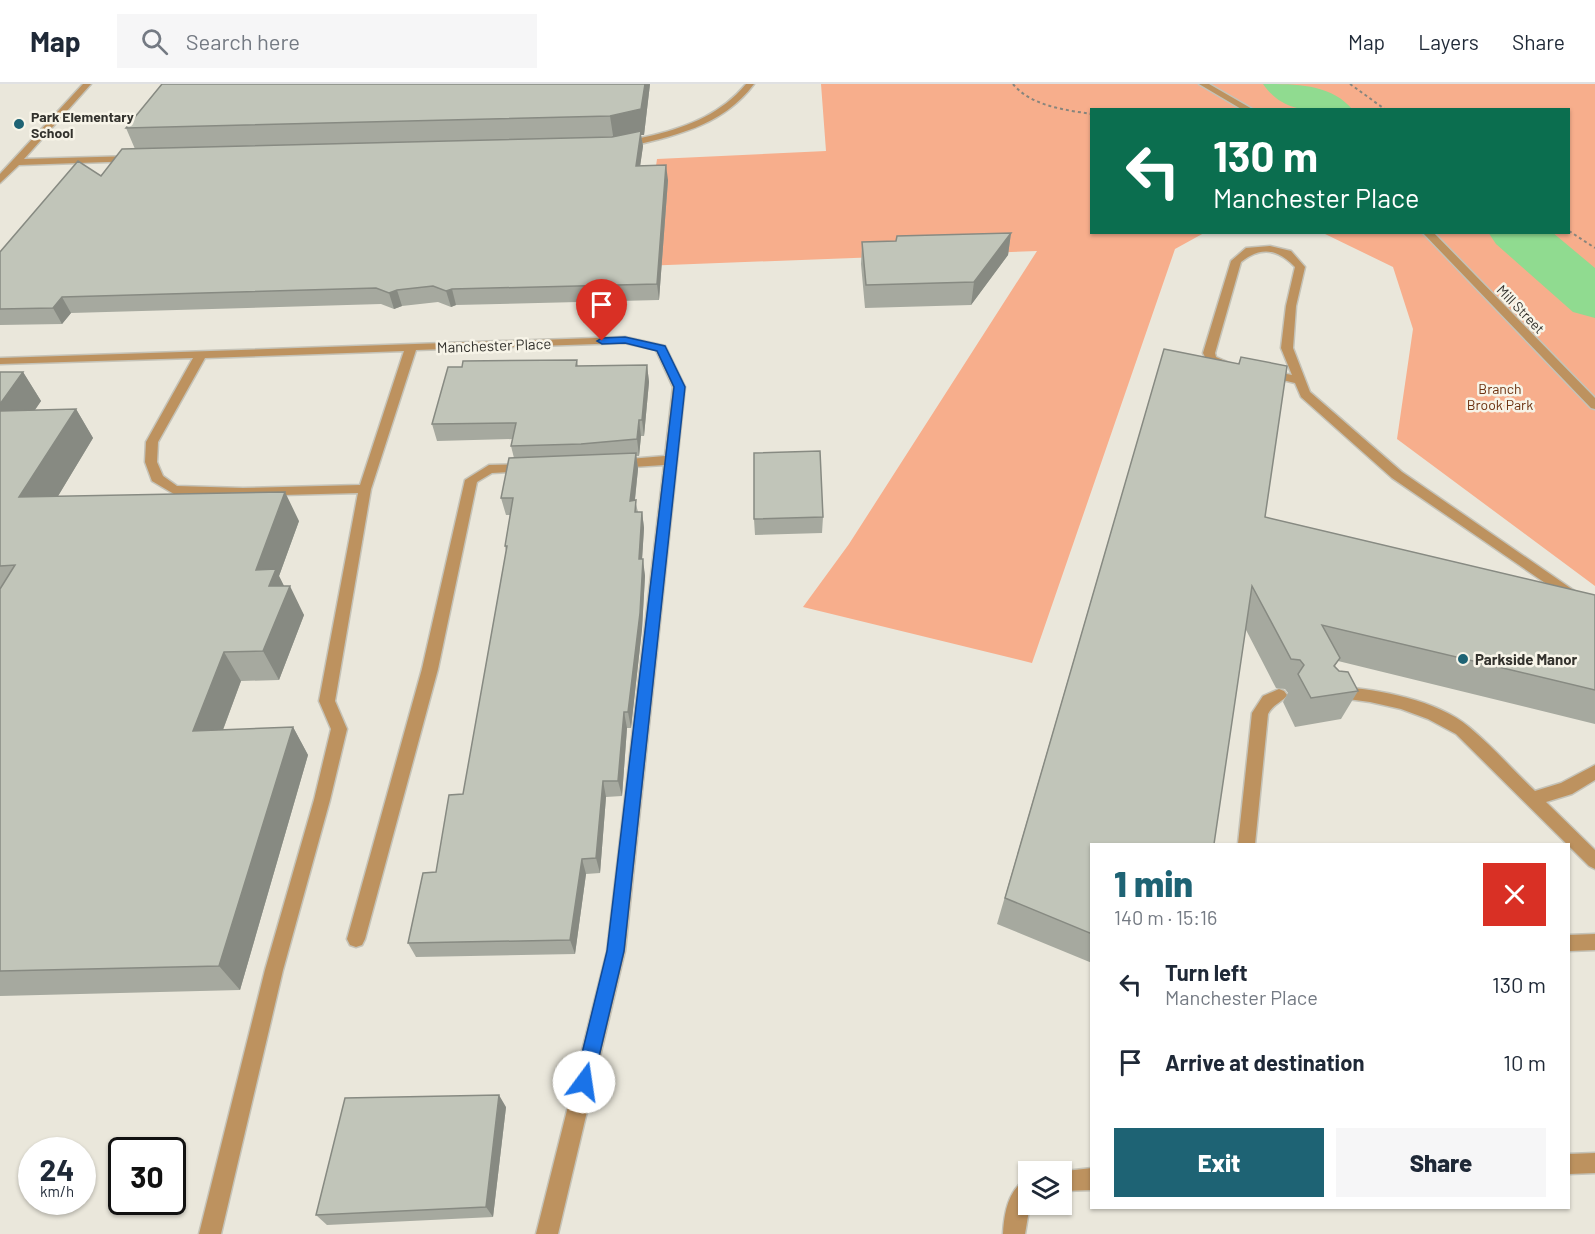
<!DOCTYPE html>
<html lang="en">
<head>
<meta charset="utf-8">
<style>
  body { margin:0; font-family:Barlow,sans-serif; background:#f6f6f7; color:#1f2937; height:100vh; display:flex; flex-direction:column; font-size:22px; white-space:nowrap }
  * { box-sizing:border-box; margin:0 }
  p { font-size:20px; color:#747a83 }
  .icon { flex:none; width:33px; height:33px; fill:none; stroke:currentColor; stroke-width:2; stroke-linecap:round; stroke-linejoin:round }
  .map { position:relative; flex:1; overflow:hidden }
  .details { position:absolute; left:1090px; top:759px; width:480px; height:366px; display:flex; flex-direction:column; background:#fff; border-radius:0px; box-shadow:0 2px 4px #0004 }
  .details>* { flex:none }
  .banner { position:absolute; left:1090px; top:24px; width:480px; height:126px; border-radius:0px; box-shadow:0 2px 4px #0004; background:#0b6e4f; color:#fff; overflow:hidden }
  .tools { position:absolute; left:1018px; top:1077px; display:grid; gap:12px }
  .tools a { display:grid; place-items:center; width:54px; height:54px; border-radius:0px; background:#fff; box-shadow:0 2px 4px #0004; font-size:30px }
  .speed { position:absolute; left:18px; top:1053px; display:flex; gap:12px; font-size:30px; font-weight:700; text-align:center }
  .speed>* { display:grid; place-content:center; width:78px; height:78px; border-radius:50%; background:#fff; box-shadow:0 2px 4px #0004; line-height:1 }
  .speed small { font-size:15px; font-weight:400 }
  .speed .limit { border:3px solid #111; border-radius:9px; background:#fff; color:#111 }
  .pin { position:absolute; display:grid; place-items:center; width:51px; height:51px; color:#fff; margin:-62px -26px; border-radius:50% 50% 50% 0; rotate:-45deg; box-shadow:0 0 6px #0007 }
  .pin .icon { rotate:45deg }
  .me { position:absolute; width:66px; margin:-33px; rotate:14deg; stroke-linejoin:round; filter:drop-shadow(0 0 4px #0008) }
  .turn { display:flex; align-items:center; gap:21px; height:126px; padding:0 24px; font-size:27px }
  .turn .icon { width:78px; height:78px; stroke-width:2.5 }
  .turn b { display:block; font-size:42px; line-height:51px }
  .round { display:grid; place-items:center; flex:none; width:63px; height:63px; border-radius:0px; background:#f6f6f7 }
  .overview { display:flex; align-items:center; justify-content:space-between; height:102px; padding:0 24px }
  h1 { font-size:36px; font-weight:800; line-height:45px; color:#1e6374 }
  .cta { display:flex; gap:12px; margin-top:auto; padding:12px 24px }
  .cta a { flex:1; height:69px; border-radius:0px; background:#1e6374; color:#fff; font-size:24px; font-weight:800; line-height:69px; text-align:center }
  .cta a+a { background:#f6f6f7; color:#1f2937 }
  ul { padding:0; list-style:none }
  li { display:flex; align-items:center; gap:18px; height:78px; padding:0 24px }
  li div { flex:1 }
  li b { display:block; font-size:22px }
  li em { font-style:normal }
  header { display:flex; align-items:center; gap:36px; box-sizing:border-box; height:84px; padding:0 30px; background:#fff; border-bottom:2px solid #e0e1e3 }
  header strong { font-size:28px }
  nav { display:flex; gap:33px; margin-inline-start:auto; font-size:21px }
  .search { width:420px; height:54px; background:#f6f6f7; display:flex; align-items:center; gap:15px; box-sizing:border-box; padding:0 21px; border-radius:0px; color:#747a83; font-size:22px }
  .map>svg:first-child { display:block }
  .green { fill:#f7ae8c }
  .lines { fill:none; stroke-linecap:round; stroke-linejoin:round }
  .river { fill:#90db90; fill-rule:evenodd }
  .minor-casing { stroke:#c5c3b8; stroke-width:3 }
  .path { stroke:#87857d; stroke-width:2; stroke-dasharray:3 3; stroke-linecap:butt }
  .minor { fill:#bd925f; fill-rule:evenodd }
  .wall { fill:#a6a99f }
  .shaded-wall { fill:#878a82 }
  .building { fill:#c1c5b9; stroke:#878a82; stroke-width:1.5 }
  .route { fill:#1a73e8; stroke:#114b97; stroke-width:1.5 }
  .poi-dot { fill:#1e6374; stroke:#f7f4e8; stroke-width:2 }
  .labels { text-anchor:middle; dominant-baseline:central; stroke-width:5; stroke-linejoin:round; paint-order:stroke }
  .far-poi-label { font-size:14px; font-weight:bold; fill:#33322d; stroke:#f7f4e8; text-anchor:start }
  .far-street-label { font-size:14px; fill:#33322d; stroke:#f7f4e8 }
  .far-park-label { font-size:14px; fill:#6b300f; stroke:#f7f4e8 }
  .street-label { font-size:15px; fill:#33322d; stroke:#f7f4e8 }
  .poi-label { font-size:15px; font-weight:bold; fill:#33322d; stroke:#f7f4e8; text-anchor:start }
</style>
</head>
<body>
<header>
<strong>Map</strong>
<div class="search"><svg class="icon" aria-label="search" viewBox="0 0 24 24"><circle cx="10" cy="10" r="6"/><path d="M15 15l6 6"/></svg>Search here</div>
<nav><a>Map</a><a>Layers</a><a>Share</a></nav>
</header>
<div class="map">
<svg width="1595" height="1150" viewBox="0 0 1595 1150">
  <rect width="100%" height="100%" fill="#eae7db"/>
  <path class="green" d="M821 0H1595V502L1397 355 1413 245 1393 183 1323 149 1569 148V26H1092V148L1204 149 1175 165 1032 579 803 523 849 460 1037 167 642 182 657 75 826 67Z"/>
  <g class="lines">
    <path class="river" d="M1263 0C1298 0 1331 0 1353 26 1318 26 1286 33 1263 0Z
      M1488 148H1552L1595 184V234L1573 228 1496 160Z"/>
    <defs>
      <path id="minor" d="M83 0H91L24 75 134 72 137 73V77L19 81 0 99V90Z
        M746 0H754C722 43 673 52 623 64L619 61C628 55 643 54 654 51 690 42 722 29 746 0Z
        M1199 0H1209L1254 26H1243Z
        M1422 148H1433L1595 314V325L1591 324Z
        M1270 162 1291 167 1305 183 1296 222 1293 264 1310 308 1402 388 1595 521V533L1392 394 1301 313 1295 299 1262 291V287L1266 286 1292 291 1281 264 1286 222 1295 183C1278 165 1261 162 1241 178L1215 269 1216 273 1234 281 1228 284 1207 277 1203 269 1231 177 1246 164Z
        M625 253 665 262 685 303 625 867 558 1150H536L607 867 664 381 617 384 611 380 617 376 665 372 673 303 656 266 625 259 416 266 371 405 335 617 347 645 330 716 283 886 221 1150H199L265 886 314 716 331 645 319 617 358 409 243 412 174 410 152 397 145 378 146 358 193 274 0 280V274ZM404 267 360 401 243 404 177 402 163 392 157 378 158 358 205 274Z
        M528 380 533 381 534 384 533 387 492 389 477 398 438 585 365 855 362 861 356 863 350 861 347 855 422 585 465 396 489 381Z
        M1338 603C1379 605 1437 616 1469 643 1492 662 1513 686 1535 707L1561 699 1595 681V696L1572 710 1546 718 1595 766V785L1589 782 1456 650 1428 635 1401 625 1370 618 1333 613 1330 609 1333 605Z
        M1279 605 1284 607 1287 611C1283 618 1274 619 1268 630L1255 760H1238L1252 629 1263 612Z
        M1595 850V866L1569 867V851Z
        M1595 1069V1089L1569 1090V1070Z
        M1092 1084V1106L1062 1107V1088H1057Z
        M1029 1094 1030 1120 1025 1150H1003C1004 1130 1008 1103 1029 1094Z"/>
    </defs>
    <use href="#minor" class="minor-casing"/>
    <path class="path" d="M1013 0C1031 22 1065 26 1092 30
      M1350 0 1386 26
      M1569 147 1595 164"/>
    <use href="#minor" class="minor"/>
  </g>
  <path class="wall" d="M162 0H650L644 51H641L643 62 640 82 668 96 659 216 456 221 451 223 438 218 402 222 394 225 381 220 71 229 62 240 0 241V168L135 65 126 44Z
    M1011 149 1008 171 971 221 865 224 861 180 862 158 896 157Z
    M1164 265 1238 280 1241 273 1265 433 1595 511V640L1338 577 1335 582 1358 607 1341 635 1295 643 1283 618 1288 609 1285 605 1276 604 1245 544 1092 760V879L997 840Z
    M577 276 578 282 647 281 649 298 644 352H641L639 372H636L638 385 635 416 638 428H642L644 444 642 475 645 492 642 545 631 644H627L622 712 606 713 600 789 586 790 575 870 416 873 408 859 436 788 463 710 506 467 505 462 510 431H506L501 414 514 374 511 362 513 355 437 357 432 340 462 283Z
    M0 288H23L41 317 35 326 76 325 93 354 58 412 299 437 279 492 284 502 304 531 279 596 241 597 223 646 293 643 308 671 240 906 0 912Z
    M823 433 822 449 755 451 754 435Z
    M506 1023 493 1133 327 1141 316 1131Z"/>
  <path class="shaded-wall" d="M645 0H650L644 51H641L643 62 638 97 614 58 610 32Z
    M666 81 668 96 659 216 657 200Z
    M1011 149 1008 171 971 221 974 198Z
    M452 205 456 221 451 223 446 207Z
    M397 206 402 222 394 225 389 209Z
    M62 213 71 229 62 240 53 224Z
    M647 281 649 298 644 352 642 336Z
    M23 288 41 317 14 356 0 335V320Z
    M76 325 93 354 40 442 19 413Z
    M639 336 641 352 639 372 637 355Z
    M636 369 638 385 633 433 630 417Z
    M285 408 299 437 279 492 287 508 290 502 304 531 279 596 263 567 256 486Z
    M642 428 644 444 641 492 639 475Z
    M643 475 645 492 642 545 631 644 628 628Z
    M224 568 241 597 212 675 193 647Z
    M624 628 627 644 622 712 618 697Z
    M293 643 308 671 240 906 219 882Z
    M603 697 606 713 600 789 596 774Z
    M582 775 586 790 575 870 570 856Z
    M499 1011 506 1023 493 1133 486 1123Z"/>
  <path class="building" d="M162 0H645L641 25 610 32 126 44Z
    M641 47 636 82 666 81 657 200 452 205 446 207 433 202 397 206 389 209 376 204 62 213 53 224 0 225V168L78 77 101 92 122 65 612 53Z
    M1011 149 974 198 866 201 862 158 896 157 897 152Z
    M1164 265 1239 280 1241 273 1287 282 1265 433 1595 511V606L1322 541 1340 574 1334 582 1339 587 1348 588 1358 607 1311 614 1298 590 1304 581 1300 576 1291 575 1252 502 1214 760H1092V850L1005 814Z
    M577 276 576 282 647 281 642 336H639L637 355 581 360 511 362 516 339 432 340 448 283H462L463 277Z
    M0 288H23L0 320Z
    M76 325 19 413 285 408 256 486 276 485 269 502H290L263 567 224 568 193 647 293 643 219 882 0 887V505L15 481 0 482V327Z
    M820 367 823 433 754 435V369Z
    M636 369 630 417 636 416 635 428H642L639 475H643L640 529 628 628H624L618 697H603L596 774 582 775 570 856 408 859 423 789 436 788 449 711 463 710 507 462H505L513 414H501L509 374Z
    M499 1011 486 1123 316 1131 345 1014Z"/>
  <path class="route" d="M625 253 665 262 685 303 624 867 593 998 590 1004 584 1007 577 1004 575 998 607 867 674 303 657 267 625 259 602 260 597 257 602 254Z"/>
  <g class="poi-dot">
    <circle cx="19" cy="40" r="6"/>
    <circle cx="1463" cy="575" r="6"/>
  </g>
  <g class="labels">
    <g class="far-poi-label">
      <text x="31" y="32">Park Elementary<tspan x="31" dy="16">School</tspan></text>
    </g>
    <g class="far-street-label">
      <text transform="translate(1521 225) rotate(46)">Mill Street</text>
    </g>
    <g class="far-park-label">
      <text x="1500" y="304">Branch<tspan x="1500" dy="16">Brook Park</tspan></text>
    </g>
    <g class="street-label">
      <text transform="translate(494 261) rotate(-2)">Manchester Place</text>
    </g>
    <g class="poi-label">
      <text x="1475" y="575">Parkside Manor</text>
    </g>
  </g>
</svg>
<div class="tools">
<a><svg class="icon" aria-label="layers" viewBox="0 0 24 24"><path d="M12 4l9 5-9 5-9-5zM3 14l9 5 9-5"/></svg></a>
</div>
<div class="speed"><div>24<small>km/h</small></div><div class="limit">30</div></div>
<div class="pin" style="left:602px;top:257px;background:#d93025"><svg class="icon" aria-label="arrive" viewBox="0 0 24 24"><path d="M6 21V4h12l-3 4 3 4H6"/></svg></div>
<svg class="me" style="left:584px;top:998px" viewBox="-20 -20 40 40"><circle r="19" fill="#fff"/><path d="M0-13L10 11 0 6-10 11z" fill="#1a73e8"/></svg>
<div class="banner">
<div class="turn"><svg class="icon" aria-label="left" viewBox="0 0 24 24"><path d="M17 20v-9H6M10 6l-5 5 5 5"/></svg><div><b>130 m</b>Manchester Place</div></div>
</div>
<section class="details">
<div class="overview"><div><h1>1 min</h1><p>140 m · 15:16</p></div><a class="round" style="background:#d93025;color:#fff"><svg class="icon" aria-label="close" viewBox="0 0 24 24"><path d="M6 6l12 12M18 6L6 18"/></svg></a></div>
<ul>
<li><svg class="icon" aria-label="left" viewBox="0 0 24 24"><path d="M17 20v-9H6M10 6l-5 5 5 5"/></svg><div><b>Turn left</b><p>Manchester Place</p></div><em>130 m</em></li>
<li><svg class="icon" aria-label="arrive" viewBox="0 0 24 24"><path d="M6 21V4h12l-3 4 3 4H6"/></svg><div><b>Arrive at destination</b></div><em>10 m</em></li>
</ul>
<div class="cta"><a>Exit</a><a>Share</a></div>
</section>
</div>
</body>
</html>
